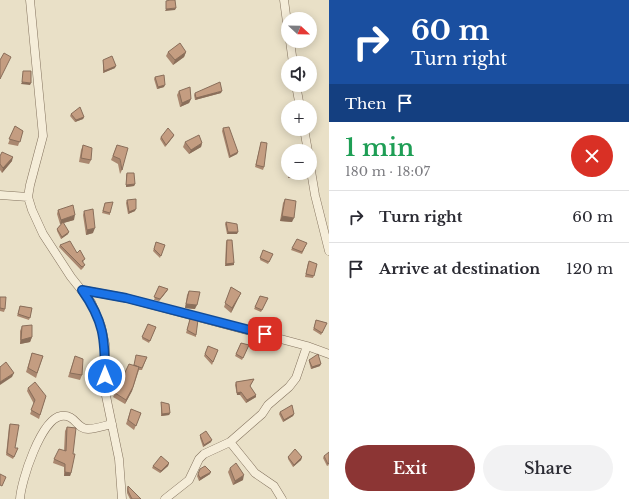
<!DOCTYPE html>
<html lang="en">
<head>
<meta charset="utf-8">
<style>
  body { margin:0; font-family:"Libre Baskerville",serif; background:#f2f2f3; color:#2b2b33; height:100vh; display:flex; flex-direction:column; font-size:15px; white-space:nowrap }
  * { box-sizing:border-box; margin:0 }
  p { font-size:13px; color:#7c7c81 }
  .icon { flex:none; width:22px; height:22px; fill:none; stroke:currentColor; stroke-width:2; stroke-linecap:round; stroke-linejoin:round }
  .map { position:relative; flex:1; overflow:hidden }
  .sheet { display:flex; flex-direction:column; background:#fff; width:300px }
  .sheet>* { flex:none }
  .banner { background:#1a4fa0; color:#fff; overflow:hidden }
  .needle { width:26px; rotate:112deg }
  .tools { position:absolute; left:281px; top:12px; display:grid; gap:8px }
  .tools a { display:grid; place-items:center; width:36px; height:36px; border-radius:50%; background:#fff; box-shadow:0 2px 10px #0003; font-size:20px }
  .pin { position:absolute; display:grid; place-items:center; width:34px; height:34px; color:#fff; margin:-17px; border-radius:8px; box-shadow:0 2px 6px #0006 }
  .me { position:absolute; width:44px; margin:-22px; rotate:0deg; stroke-linejoin:round; filter:drop-shadow(0 0 3px #0008) }
  .turn { display:flex; align-items:center; gap:14px; height:84px; padding:0 16px; font-size:18px }
  .turn .icon { width:52px; height:52px; stroke-width:2.5 }
  .turn b { display:block; font-size:28px; line-height:34px }
  .then { display:flex; align-items:center; height:38px; padding:0 16px; background:#0003; gap:8px; font-size:15px }
  .round { display:grid; place-items:center; flex:none; width:42px; height:42px; border-radius:21px; background:#f2f2f3 }
  .headline { display:flex; align-items:center; justify-content:space-between; height:68px; padding:0 16px }
  h1 { font-size:24px; font-weight:600; line-height:30px; color:#1e9e55 }
  .button { display:flex; gap:8px; margin-top:auto; padding:8px 16px }
  .button a { flex:1; height:46px; border-radius:24px; background:#8c3534; color:#fff; font-size:16px; font-weight:600; line-height:46px; text-align:center }
  .button a+a { background:#f2f2f3; color:#2b2b33 }
  ul { padding:0; list-style:none }
  li { display:flex; align-items:center; gap:12px; height:52px; padding:0 16px; border-top:1px solid #e1e1e2 }
  li div { flex:1 }
  li b { display:block; font-size:15px }
  li em { font-style:normal }
  main { display:flex; flex:1; min-height:0 }
  .map>svg:first-child { display:block }
  .lines { fill:none; stroke-linecap:round; stroke-linejoin:round }
  .minor-casing { stroke:#83725e; stroke-width:9 }
  .minor { stroke:#f5edd9; stroke-width:8 }
  .wall { fill:#a9876f }
  .shaded-wall { fill:#896e5a }
  .building { fill:#c49d81; stroke:#896e5a }
  .route-casing { stroke:#114b97; stroke-width:10 }
  .route { stroke:#1a73e8; stroke-width:7 }
</style>
</head>
<body>
<main>
<div class="map">
<svg width="329" height="499" viewBox="0 0 329 499">
  <rect width="100%" height="100%" fill="#e9e0c7"/>
  <g class="lines">
    <defs>
      <path id="minor" d="M30 0 43 136 30 185 28 197 32 210 43 234 71 277 91 302 101 326 105 344V391L119 459 122 499
        M284 0 288 30
        M290 41 293 63
        M296 85 300 107
        M304 129 308 151
        M310 165 315 195 329 251
        M0 195 28 197
        M82 290 126 298 307 346 329 354
        M230 442 255 473 274 486 282 499
        M20 499C21 481 41 419 61 416 76 414 76 429 88 429 95 429 104 426 112 424
        M165 499 189 480 199 459 204 454 230 442 262 414 268 405 289 387 296 378 307 346"/>
    </defs>
    <use href="#minor" class="minor-casing"/>
    <use href="#minor" class="minor"/>
  </g>
  <path class="wall" d="M168 52H186L184 57 173 65 166 56Z
    M103 60 115 68 103 73Z
    M155 77 164 87 157 89 154 79Z
    M179 91 191 99 189 103 180 107 177 95Z
    M195 93H221L195 100 194 95Z
    M71 114 84 117 83 119 75 122 70 116Z
    M15 126 23 131 18 146 8 144Z
    M223 128 238 152 237 154 229 158 222 131Z
    M174 135 173 137 165 147 160 139 161 137Z
    M185 142 202 143 201 147 189 154 183 147Z
    M261 142 264 167 263 170 255 167Z
    M83 145 91 160 89 164 79 162 81 150Z
    M117 145 122 170 120 174 118 164 111 160Z
    M0 156 12 161 2 173 0 170Z
    M127 173 135 184 134 186 126 187V175Z
    M285 199 292 222 280 221 283 203Z
    M127 200 135 211 128 214 126 203Z
    M105 203 110 213V215L102 213Z
    M58 210 74 220 63 223 68 234 61 239 57 231V229L62 223 60 224 57 214Z
    M84 211 93 233 86 235 83 215Z
    M226 222 237 234H227L225 224Z
    M227 240 234 263V265L225 266 226 242Z
    M156 242 165 245 160 258 153 251Z
    M307 243 302 254 291 250 292 248Z
    M60 245 77 253 84 261 83 262 84 267 81 270 59 247Z
    M263 250 273 254 268 264 260 260Z
    M308 263 317 264 313 278 305 277Z
    M159 286 168 289 167 291 159 301 154 300Z
    M231 287 241 293 231 313 224 307Z
    M189 291 195 309 185 308 187 295Z
    M260 296 268 298 261 312 254 309Z
    M0 297 5 309 4 312 0 311Z
    M20 306 32 308 29 320 17 316Z
    M190 319 196 335V337L186 333Z
    M316 320 327 323 321 335 313 330Z
    M148 324 156 327 149 343 142 339Z
    M22 326 32 337 30 342 20 344V331Z
    M241 343 249 345 242 360 235 356Z
    M208 346 218 350 212 365 204 356Z
    M32 353 43 356 36 378 26 372Z
    M75 356 82 375 80 380 68 377Z
    M147 357 142 370H139L132 391 125 404 113 397 115 393 133 365Z
    M309 360 320 366 311 369 309 362Z
    M254 379 250 386 256 397 246 403 240 395H237L235 385 236 382Z
    M28 388 46 396 39 419 30 414 34 404 27 391Z
    M161 402 170 413 169 415 161 416Z
    M131 409 141 413 134 430 126 424Z
    M280 412 294 414 293 416 283 422 279 414Z
    M10 424 15 448H18L13 459 6 455 9 426Z
    M67 427 71 473 70 476H64V467L53 463 54 459 64 451 65 431Z
    M200 435 211 442 203 447 200 438Z
    M324 456 329 465 327 466 323 458Z
    M288 457H302L301 460 293 467 288 459Z
    M169 463 168 466 160 473 152 468 153 466Z
    M230 468 243 480 233 485 228 472Z
    M198 474H210L199 481 197 476Z
    M128 486 141 499H130L127 493V488Z"/>
  <path class="shaded-wall" d="M176 8 175 10 165 11 166 9Z
    M186 52 184 57 173 65 175 60Z
    M116 66 115 68 103 73 104 71Z
    M22 82 31 83 30 85 21 84Z
    M165 85 164 87 157 89 158 87Z
    M222 91 221 93 195 100 196 98Z
    M191 99 189 103 180 107 182 103Z
    M84 117 83 119 75 122 76 120Z
    M174 135 173 137 165 147 166 145Z
    M202 143 201 147 189 154 191 150Z
    M238 152 237 154 229 158 230 156Z
    M13 157 12 161 2 173 3 168Z
    M289 175H298V178H288Z
    M135 184 134 186 126 187V185Z
    M136 209 135 211 128 214 129 212Z
    M75 215 74 220 60 224 61 220Z
    M282 216 294 218 292 222 280 221Z
    M95 228 93 233 86 235 87 230Z
    M69 232 68 234 61 239 62 237Z
    M228 232H238L237 234H227Z
    M234 263V265L225 266 226 264Z
    M168 289 167 291 159 301 160 299Z
    M241 293 231 313 232 308Z
    M186 304 197 305 195 309 185 308Z
    M32 337 30 342 20 344 21 340Z
    M321 364 320 366 311 369 312 367Z
    M14 373 12 377 0 385V382Z
    M133 387 132 391 125 404 126 400Z
    M241 392 240 395H237V393Z
    M256 395V397L246 403 247 400Z
    M170 413 169 415 161 416 162 414Z
    M294 414 293 416 283 422 284 420Z
    M212 440 211 442 203 447 204 445Z
    M302 457 301 460 293 467 294 465Z
    M169 463 168 466 160 473 161 471Z
    M65 472 71 473 70 476H64Z
    M211 472 210 474 199 481 200 478Z
    M244 475 243 480 233 485 235 481Z"/>
  <path class="building" d="M170 0H175L176 8 166 9V1Z
    M180 43 186 52 175 60 168 52Z
    M4 53 11 57 0 79V60Z
    M112 56 116 66 104 71 103 60Z
    M23 71H31V83L22 82Z
    M164 75 165 85 158 87 155 77Z
    M220 82 222 91 196 98 195 93Z
    M190 87 191 99 182 103 179 91Z
    M80 107 84 117 76 120 71 114Z
    M15 126 23 131 20 142 9 139Z
    M229 127 238 152 230 156 223 128Z
    M168 128 174 135 166 145 161 137Z
    M199 135 202 143 191 150 185 142Z
    M261 142 267 143 264 167 256 165Z
    M83 145 92 148 91 160 81 158Z
    M117 145 128 148 122 170 120 159 113 156Z
    M2 152 13 157 3 168 0 164V156Z
    M127 173H134L135 184 126 185Z
    M289 173H298V175H289Z
    M136 199V209L129 212 127 200Z
    M285 199 296 201 294 218 282 216Z
    M113 202 110 213 103 211 105 203Z
    M73 205 75 215 61 220 58 210Z
    M93 209 95 228 87 230 84 211Z
    M63 222 69 232 62 237 57 229Z
    M226 222 237 224 238 232H228Z
    M297 239 307 243 302 252 292 248Z
    M227 240H232L234 263 226 264Z
    M70 241 77 253 80 250 85 259 82 261 85 265 82 267 60 245Z
    M156 242 165 245 161 256 154 249Z
    M263 250 273 254 269 262 260 258Z
    M309 261 317 264 314 276 306 274Z
    M159 286 168 289 160 299 154 297Z
    M231 287 241 293 232 308 225 303Z
    M189 291 200 292 197 305 186 304Z
    M260 296 268 298 262 310 255 307Z
    M0 297H6L5 309 0 308Z
    M20 306 32 308 30 318 18 314Z
    M190 319 198 320 196 335 187 330Z
    M316 320 327 323 322 333 314 328Z
    M148 324 156 327 150 341 142 337Z
    M32 325V337L21 340 22 326Z
    M241 343 249 345 243 358 236 354Z
    M208 346 218 350 213 362 205 354Z
    M32 353 43 356 37 373 28 368Z
    M318 354 321 364 312 367 309 360Z
    M136 355 147 357 142 368 139 367 134 365Z
    M75 356 83 359 82 375 70 373Z
    M6 362 14 373 0 382V367Z
    M129 364 139 367 133 387 126 400 115 393Z
    M254 379 250 386 256 395 247 400 241 392 237 393 236 382Z
    M35 382 46 396 40 415 31 410 35 400 28 388Z
    M161 402 169 404 170 413 162 414Z
    M292 405 294 414 284 420 280 412Z
    M131 409 141 413 136 426 128 420Z
    M10 424 19 425 15 448H18L14 457 7 453Z
    M67 427 76 428 73 454H75L71 473 65 472V464L54 459 59 449 66 451Z
    M206 431 212 440 204 445 200 435Z
    M295 449 302 457 294 465 288 457Z
    M329 452V463L328 464 324 456Z
    M161 456 169 463 161 471 153 466Z
    M236 463 244 475 235 481 230 468Z
    M205 466 211 472 200 478 198 474 200 469Z
    M0 474 6 477 2 486 0 485Z
    M128 486 141 499H132L128 491Z"/>
  <g class="lines">
    <defs>
      <path id="route" d="M105 376C105 339 104 321 82 290L126 298 265 334"/>
    </defs>
    <use href="#route" class="route-casing"/>
    <use href="#route" class="route"/>
  </g>
</svg>
<div class="tools">
<a><svg class="needle" viewBox="-14 -14 28 28"><path d="M0-13l5 13h-10z" fill="#e53935"/><path d="M0 13l5-13h-10z" fill="#7c7c81"/></svg></a>
<a><svg class="icon" aria-label="sound" viewBox="0 0 24 24"><path d="M4 9h4l5-4v14l-5-4H4zM17 9q2 3 0 6"/></svg></a>
<a>+</a>
<a>−</a>
</div>
<div class="pin" style="left:265px;top:334px;background:#d93025"><svg class="icon" aria-label="arrive" viewBox="0 0 24 24"><path d="M6 21V4h12l-3 4 3 4H6"/></svg></div>
<svg class="me" style="left:105px;top:376px" viewBox="-20 -20 40 40"><circle r="17" fill="#1a73e8" stroke="#fff" stroke-width="3"/><path d="M0-11L8 9 0 5-8 9z" fill="#fff"/></svg>
</div>
<section class="sheet">
<div class="banner">
<div class="turn"><svg class="icon" aria-label="right" viewBox="0 0 24 24"><path d="M7 20v-9h11M14 6l5 5-5 5"/></svg><div><b>60 m</b>Turn right</div></div>
<div class="then">Then<svg class="icon" aria-label="arrive" viewBox="0 0 24 24"><path d="M6 21V4h12l-3 4 3 4H6"/></svg></div>
</div>
<div class="headline"><div><h1>1 min</h1><p>180 m · 18:07</p></div><a class="round" style="background:#d93025;color:#fff"><svg class="icon" aria-label="close" viewBox="0 0 24 24"><path d="M6 6l12 12M18 6L6 18"/></svg></a></div>
<ul>
<li><svg class="icon" aria-label="right" viewBox="0 0 24 24"><path d="M7 20v-9h11M14 6l5 5-5 5"/></svg><div><b>Turn right</b></div><em>60 m</em></li>
<li><svg class="icon" aria-label="arrive" viewBox="0 0 24 24"><path d="M6 21V4h12l-3 4 3 4H6"/></svg><div><b>Arrive at destination</b></div><em>120 m</em></li>
</ul>
<div class="button"><a>Exit</a><a>Share</a></div>
</section>
</main>
</body>
</html>
